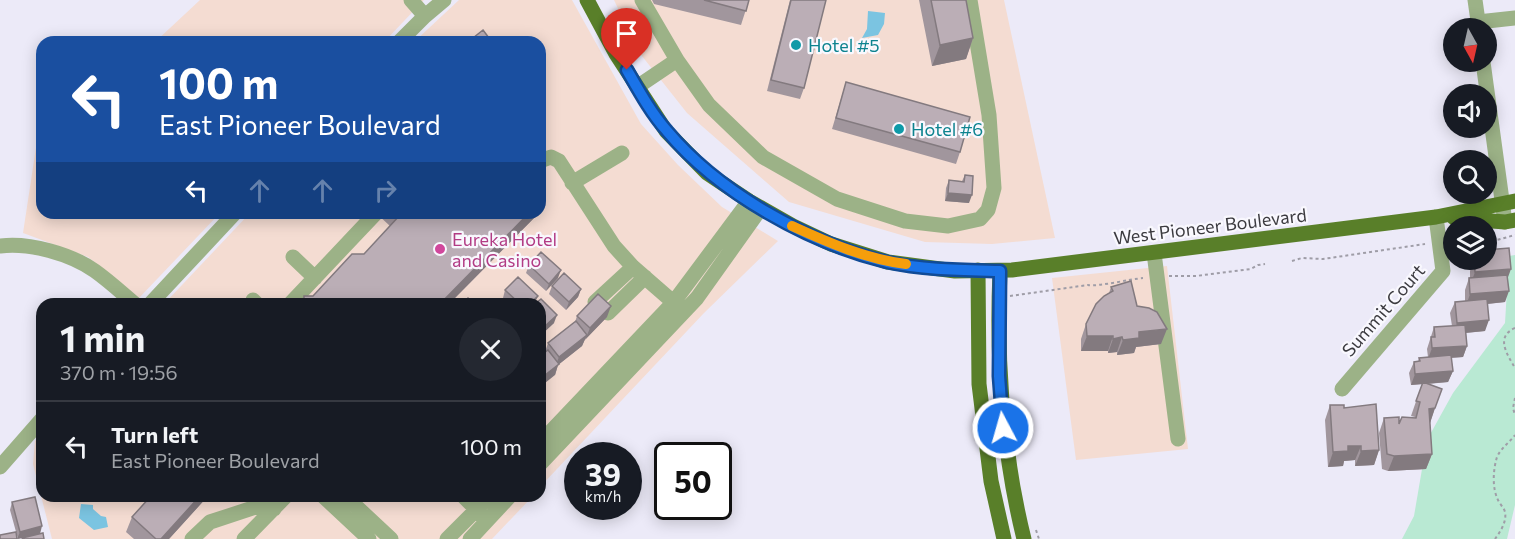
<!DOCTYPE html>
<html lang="en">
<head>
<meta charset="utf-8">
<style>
  body { margin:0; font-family:Commissioner,sans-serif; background:#242831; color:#f1f3f6; height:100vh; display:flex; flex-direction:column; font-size:22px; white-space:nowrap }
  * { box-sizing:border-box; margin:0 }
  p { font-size:20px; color:#9ea1a6 }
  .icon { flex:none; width:33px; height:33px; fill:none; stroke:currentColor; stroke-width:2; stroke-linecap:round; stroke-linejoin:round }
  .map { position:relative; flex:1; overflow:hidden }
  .panel { position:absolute; left:36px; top:298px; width:510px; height:204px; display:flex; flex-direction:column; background:#171b24; border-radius:18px; box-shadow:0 3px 15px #0003 }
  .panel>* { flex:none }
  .guide { position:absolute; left:36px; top:36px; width:510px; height:183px; border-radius:18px; box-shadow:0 3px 15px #0003; background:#1a4fa0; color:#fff; overflow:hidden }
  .needle { width:39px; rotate:172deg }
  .fabs { position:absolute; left:1443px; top:18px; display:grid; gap:12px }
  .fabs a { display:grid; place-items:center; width:54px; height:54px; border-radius:50%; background:#171b24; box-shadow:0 3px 15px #0003; font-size:30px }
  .speed { position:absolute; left:564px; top:442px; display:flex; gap:12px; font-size:30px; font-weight:700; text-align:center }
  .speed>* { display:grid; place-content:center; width:78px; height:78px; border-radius:50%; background:#171b24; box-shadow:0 3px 15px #0003; line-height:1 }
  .speed small { font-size:15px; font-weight:400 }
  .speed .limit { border:3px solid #111; border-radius:9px; background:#fff; color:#111 }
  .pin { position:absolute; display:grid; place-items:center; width:51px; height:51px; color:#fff; margin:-62px -26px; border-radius:50% 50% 50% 0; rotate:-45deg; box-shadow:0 0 6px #0007 }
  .pin .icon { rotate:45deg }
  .me { position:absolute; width:66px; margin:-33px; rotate:354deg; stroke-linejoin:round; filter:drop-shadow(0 0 4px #0008) }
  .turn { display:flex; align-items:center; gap:21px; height:126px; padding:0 24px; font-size:27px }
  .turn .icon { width:78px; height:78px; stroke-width:2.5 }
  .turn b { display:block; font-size:42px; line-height:51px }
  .lanes { display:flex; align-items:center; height:57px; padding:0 24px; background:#0003; justify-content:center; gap:30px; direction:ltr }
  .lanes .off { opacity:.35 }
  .round { display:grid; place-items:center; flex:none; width:63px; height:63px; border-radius:32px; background:#242831 }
  .summary { display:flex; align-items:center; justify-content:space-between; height:102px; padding:0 24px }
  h1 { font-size:36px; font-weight:700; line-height:45px }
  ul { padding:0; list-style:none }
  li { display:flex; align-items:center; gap:18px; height:90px; padding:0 24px; border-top:2px solid #363941 }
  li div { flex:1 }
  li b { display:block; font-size:22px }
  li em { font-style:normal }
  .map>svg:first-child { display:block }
  .commercial { fill:#f4dcd2 }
  .green { fill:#b9e9d3 }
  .water { fill:#7bc4e1 }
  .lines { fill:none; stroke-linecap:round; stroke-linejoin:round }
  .path { stroke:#9f9da7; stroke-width:2; stroke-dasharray:3 3; stroke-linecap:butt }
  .minor { stroke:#9cb287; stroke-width:15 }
  .major { stroke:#597f29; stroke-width:15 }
  .wall { fill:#a1969d }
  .shaded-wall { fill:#837a7f }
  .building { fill:#bbaeb6; stroke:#837a7f; stroke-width:1.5 }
  .route-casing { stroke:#114b97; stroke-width:15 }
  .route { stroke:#1a73e8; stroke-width:10 }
  .slow { stroke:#f59e0b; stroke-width:10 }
  .culture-dot { fill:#0f9aa8; stroke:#f9f8fe; stroke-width:2 }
  .hotel-dot { fill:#d1479c; stroke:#f9f8fe; stroke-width:2 }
  .labels { text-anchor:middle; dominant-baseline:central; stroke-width:4.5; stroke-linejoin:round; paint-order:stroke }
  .culture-label { font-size:18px; fill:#0d838f; stroke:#f9f8fe; text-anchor:start }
  .street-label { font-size:18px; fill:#3c3b40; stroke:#f9f8fe }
  .hotel-label { font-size:18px; fill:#b23c85; stroke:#f9f8fe; text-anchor:start }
</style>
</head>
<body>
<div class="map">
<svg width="1515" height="539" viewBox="0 0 1515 539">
  <rect width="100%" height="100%" fill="#eceaf8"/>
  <path class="commercial" d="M200 0H424L384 42H155Z
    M459 0H572L641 124 678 165 722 207 778 241 704 313 540 487V304H164L250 213H540V42H414Z
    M614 0H1004L1055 238 992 244 925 242 789 202 687 113 638 51Z
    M42 108V213H220L139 298 88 257 23 233Z
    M1167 266 1188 449 1076 460 1052 278Z
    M42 434V496L532 497 492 539H52L33 464 35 441Z"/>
  <path class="green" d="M1515 255V505L1507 539H1402L1414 516 1427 440 1453 393 1505 323 1509 256Z"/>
  <path class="water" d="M868 11 885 13 884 24 878 35 862 38 867 29Z
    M81 504 93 505V509L101 516 106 517 108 527 94 530 79 518Z"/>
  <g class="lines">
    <path class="path" d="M1486 243 1515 235
      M1292 261 1302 258 1323 259 1425 244
      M1169 276H1196L1251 269 1258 265 1265 264
      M1010 296 1088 285C1097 287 1131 279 1143 278
      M1515 328C1495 337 1507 354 1515 368
      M1515 398 1513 408 1515 415
      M1036 530 1039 539
      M1495 539C1500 532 1507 522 1505 512 1504 508 1500 504 1498 500 1492 488 1493 470 1497 457 1501 448 1509 443 1515 435"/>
    <path class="minor" d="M411 0 425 16
      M1475 0 1479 28
      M1478 22 1515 18
      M399 42 425 16 444 0
      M677 60 709 105 763 157 837 199 905 221 948 226 980 219 988 210 994 188 989 115 970 0
      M1483 62 1505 222
      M637 87 677 60 642 0
      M540 161 551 157 559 161 614 246 633 267 680 308
      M572 183 622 153
      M0 246C29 242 71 254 95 271 109 281 122 293 135 304
      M1154 253 1178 439
      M293 257 315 278
      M253 300 257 304
      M595 302 633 267
      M150 304 235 213
      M290 304 376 213
      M608 313 645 277
      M1342 389 1443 271 1436 217
      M540 443 673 303 749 201
      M540 464 697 298 761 208
      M0 467 42 419
      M323 496 369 539
      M345 496 391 539
      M463 496 483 516
      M192 539 210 522 265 504 274 509
      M244 539 286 496
      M447 539 490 496
      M470 539 510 496"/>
    <path class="major" d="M587 0 616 54 666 131 707 173 749 201 793 226 831 244 888 262 955 271 1012 270 1436 217 1515 201
      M1454 218 1505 222 1515 220
      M978 270 979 384 991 481 1004 539
      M1000 271C996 362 1002 450 1024 539"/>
  </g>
  <path class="wall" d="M652 0H749L741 25 654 4Z
    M790 0H826L804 88 800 99 767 91Z
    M919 0H966L973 38 966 59 932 66Z
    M846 82 960 152 956 164 832 129Z
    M965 175 969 203 945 201 946 188 949 180 962 181Z
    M376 213H537V215L449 304H301L304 296H313L364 254 390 226Z
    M1474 260H1486L1508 278 1505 302 1488 304 1485 331 1466 333 1467 346 1463 357 1451 358 1453 371 1448 382 1428 384 1435 408 1430 423 1432 454 1426 469 1388 471 1382 469 1379 433 1384 418 1399 424 1414 418 1415 417 1411 416 1422 384 1411 385 1409 373 1414 362H1418L1419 358 1428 357 1427 349 1434 327 1452 326 1450 313 1455 302 1465 301V290L1469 278H1470V271Z
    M529 265 558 278 546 291 526 273Z
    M552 286 581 289 578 297 566 310 549 294Z
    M1111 287 1137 306 1161 344 1136 347 1134 353 1117 355V352L1108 353V351H1081V339L1086 324 1109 293Z
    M505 290 538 296 534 304H509L503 298Z
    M540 304 554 323 541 335 540 334Z
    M577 316 607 317 585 339 582 346 558 365 555 375 545 352 548 343 575 322Z
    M1330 405 1344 408 1379 450 1374 465 1355 466V460L1344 461 1343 466 1328 467 1325 420Z
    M151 496H208L169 539H134L126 532 132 517Z
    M12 502 40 534 18 539 10 510Z"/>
  <path class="shaded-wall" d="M973 38 966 59 932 66 940 45Z
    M948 193 972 195 969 203 945 201Z
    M529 213H537V215L449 304H441L442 302Z
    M1511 269 1507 280 1471 283 1475 272Z
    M561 270 558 278 546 291 549 284Z
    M581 289 578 297 566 310 569 302Z
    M1509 291 1505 302 1466 306 1470 294Z
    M538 296 534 304H529Z
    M611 306 607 317 585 340 590 328Z
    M557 315 554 323 541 335 544 327Z
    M1489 320 1485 331 1453 334 1457 323Z
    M1167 329 1161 344 1136 347 1134 353 1117 355 1123 340 1139 332Z
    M587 335 582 346 558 365 555 375 540 387V379L555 367 559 357Z
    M1087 336H1113L1108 351H1081Z
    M1122 337 1117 352 1108 353 1113 339Z
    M1467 346 1463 357 1428 359 1432 348Z
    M1453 371 1448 382 1411 385 1415 374Z
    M1435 408 1430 423 1429 409Z
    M1348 446H1361L1355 460 1344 461 1343 466 1328 467 1333 452Z
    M1379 450 1374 465 1355 466 1361 451Z
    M1432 454 1426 469 1388 471 1394 456Z
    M200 496H208L169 539H161Z
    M42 526 40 534 17 539 20 532Z"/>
  <path class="building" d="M704 0H749L746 11Z
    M791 0H826L804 88 771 80Z
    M931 0H966L973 38 940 45Z
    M483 30 492 42H468Z
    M846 82 970 117 960 152 836 118Z
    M965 175 973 176 972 195 948 193 949 180 964 182Z
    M398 213H529L442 302 445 304H304V296H313L352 254H364L400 215Z
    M1509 248 1511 269 1475 272 1474 260H1486V250Z
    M541 252 561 270 549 284 529 265Z
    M564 273 581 289 569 302 552 286Z
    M1507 275 1509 291 1470 294 1469 278Z
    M518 277 538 296 529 304H520L505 290Z
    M1131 281 1137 306 1149 308 1157 312 1167 329 1139 332V338L1123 340 1122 337 1113 339V336H1087L1086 324 1096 304 1104 296 1113 291 1111 287Z
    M598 294 611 306 590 328 577 316Z
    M468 298 474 304H462Z
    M541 299 557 315 544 327 540 323V304H535Z
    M1487 299 1489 320 1457 323 1455 302Z
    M576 321 587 335 559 357 548 343Z
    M1465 325 1467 346 1432 348 1431 337H1435L1434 327Z
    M548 350 559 364 540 379V356Z
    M1451 355 1453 371 1415 374 1414 362 1420 361 1419 358Z
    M1423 382 1442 389 1435 408 1429 409 1432 454 1394 456 1387 454 1384 418 1399 417V424L1402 417 1416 418 1420 402 1416 401Z
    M1376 404 1379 450 1361 451V446H1348V451L1333 452 1330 405H1344V408Z
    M151 496H200L161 539H156L132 517Z
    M35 497 42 526 20 532 12 502Z
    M16 532 17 539H0V535Z
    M43 533 44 539H23L22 538Z"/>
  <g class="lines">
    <defs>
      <path id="route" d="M627 70C639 91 651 113 667 131 719 193 809 243 887 262 924 270 963 270 1000 271L999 376 1003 428"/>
    </defs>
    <use href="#route" class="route-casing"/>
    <use href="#route" class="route"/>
    <path class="slow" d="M792 226C829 243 866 259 906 264"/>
  </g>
  <g class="culture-dot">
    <circle cx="796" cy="45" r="6"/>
    <circle cx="899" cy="129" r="6"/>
  </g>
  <circle class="hotel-dot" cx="440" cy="249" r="6"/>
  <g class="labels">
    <g class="culture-label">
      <text x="808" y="45">Hotel #5</text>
      <text x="911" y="129">Hotel #6</text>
    </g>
    <g class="street-label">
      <text transform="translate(1210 226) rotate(-7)">West Pioneer Boulevard</text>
      <text transform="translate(1383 310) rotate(-49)">Summit Court</text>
    </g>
    <g class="hotel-label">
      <text x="452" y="239">Eureka Hotel<tspan x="452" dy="21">and Casino</tspan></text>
    </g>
  </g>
</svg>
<div class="fabs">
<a><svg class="needle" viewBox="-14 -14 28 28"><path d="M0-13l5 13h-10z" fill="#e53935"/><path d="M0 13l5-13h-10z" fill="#9ea1a6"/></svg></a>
<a><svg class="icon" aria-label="sound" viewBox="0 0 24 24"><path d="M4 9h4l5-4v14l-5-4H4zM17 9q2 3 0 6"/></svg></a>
<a><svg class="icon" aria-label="search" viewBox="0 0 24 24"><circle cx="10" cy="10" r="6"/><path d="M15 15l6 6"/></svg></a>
<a><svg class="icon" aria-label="layers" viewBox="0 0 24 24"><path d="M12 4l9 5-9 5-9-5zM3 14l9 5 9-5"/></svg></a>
</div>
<div class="speed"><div>39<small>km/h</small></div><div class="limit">50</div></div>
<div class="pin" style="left:627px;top:70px;background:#d93025"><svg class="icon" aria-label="arrive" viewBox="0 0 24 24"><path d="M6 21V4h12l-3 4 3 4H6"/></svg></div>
<svg class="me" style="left:1003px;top:428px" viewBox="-20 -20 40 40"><circle r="17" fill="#1a73e8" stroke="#fff" stroke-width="3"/><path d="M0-11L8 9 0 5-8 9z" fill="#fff"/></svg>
<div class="guide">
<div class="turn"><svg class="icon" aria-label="left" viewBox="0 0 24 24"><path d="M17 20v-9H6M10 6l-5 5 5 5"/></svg><div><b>100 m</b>East Pioneer Boulevard</div></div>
<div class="lanes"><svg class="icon" aria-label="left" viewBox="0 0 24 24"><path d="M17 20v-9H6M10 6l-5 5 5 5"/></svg><svg class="icon off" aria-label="ahead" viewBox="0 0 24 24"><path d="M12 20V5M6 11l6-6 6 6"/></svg><svg class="icon off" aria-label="ahead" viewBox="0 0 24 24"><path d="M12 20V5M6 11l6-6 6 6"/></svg><svg class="icon off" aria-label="right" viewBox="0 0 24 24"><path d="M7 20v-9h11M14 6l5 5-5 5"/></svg></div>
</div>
<section class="panel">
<div class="summary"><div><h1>1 min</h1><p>370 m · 19:56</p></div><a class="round"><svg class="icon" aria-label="close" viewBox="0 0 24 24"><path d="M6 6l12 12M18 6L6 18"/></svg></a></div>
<ul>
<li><svg class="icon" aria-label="left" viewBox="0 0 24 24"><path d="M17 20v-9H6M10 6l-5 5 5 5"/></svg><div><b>Turn left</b><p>East Pioneer Boulevard</p></div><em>100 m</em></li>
</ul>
</section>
</div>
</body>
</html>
